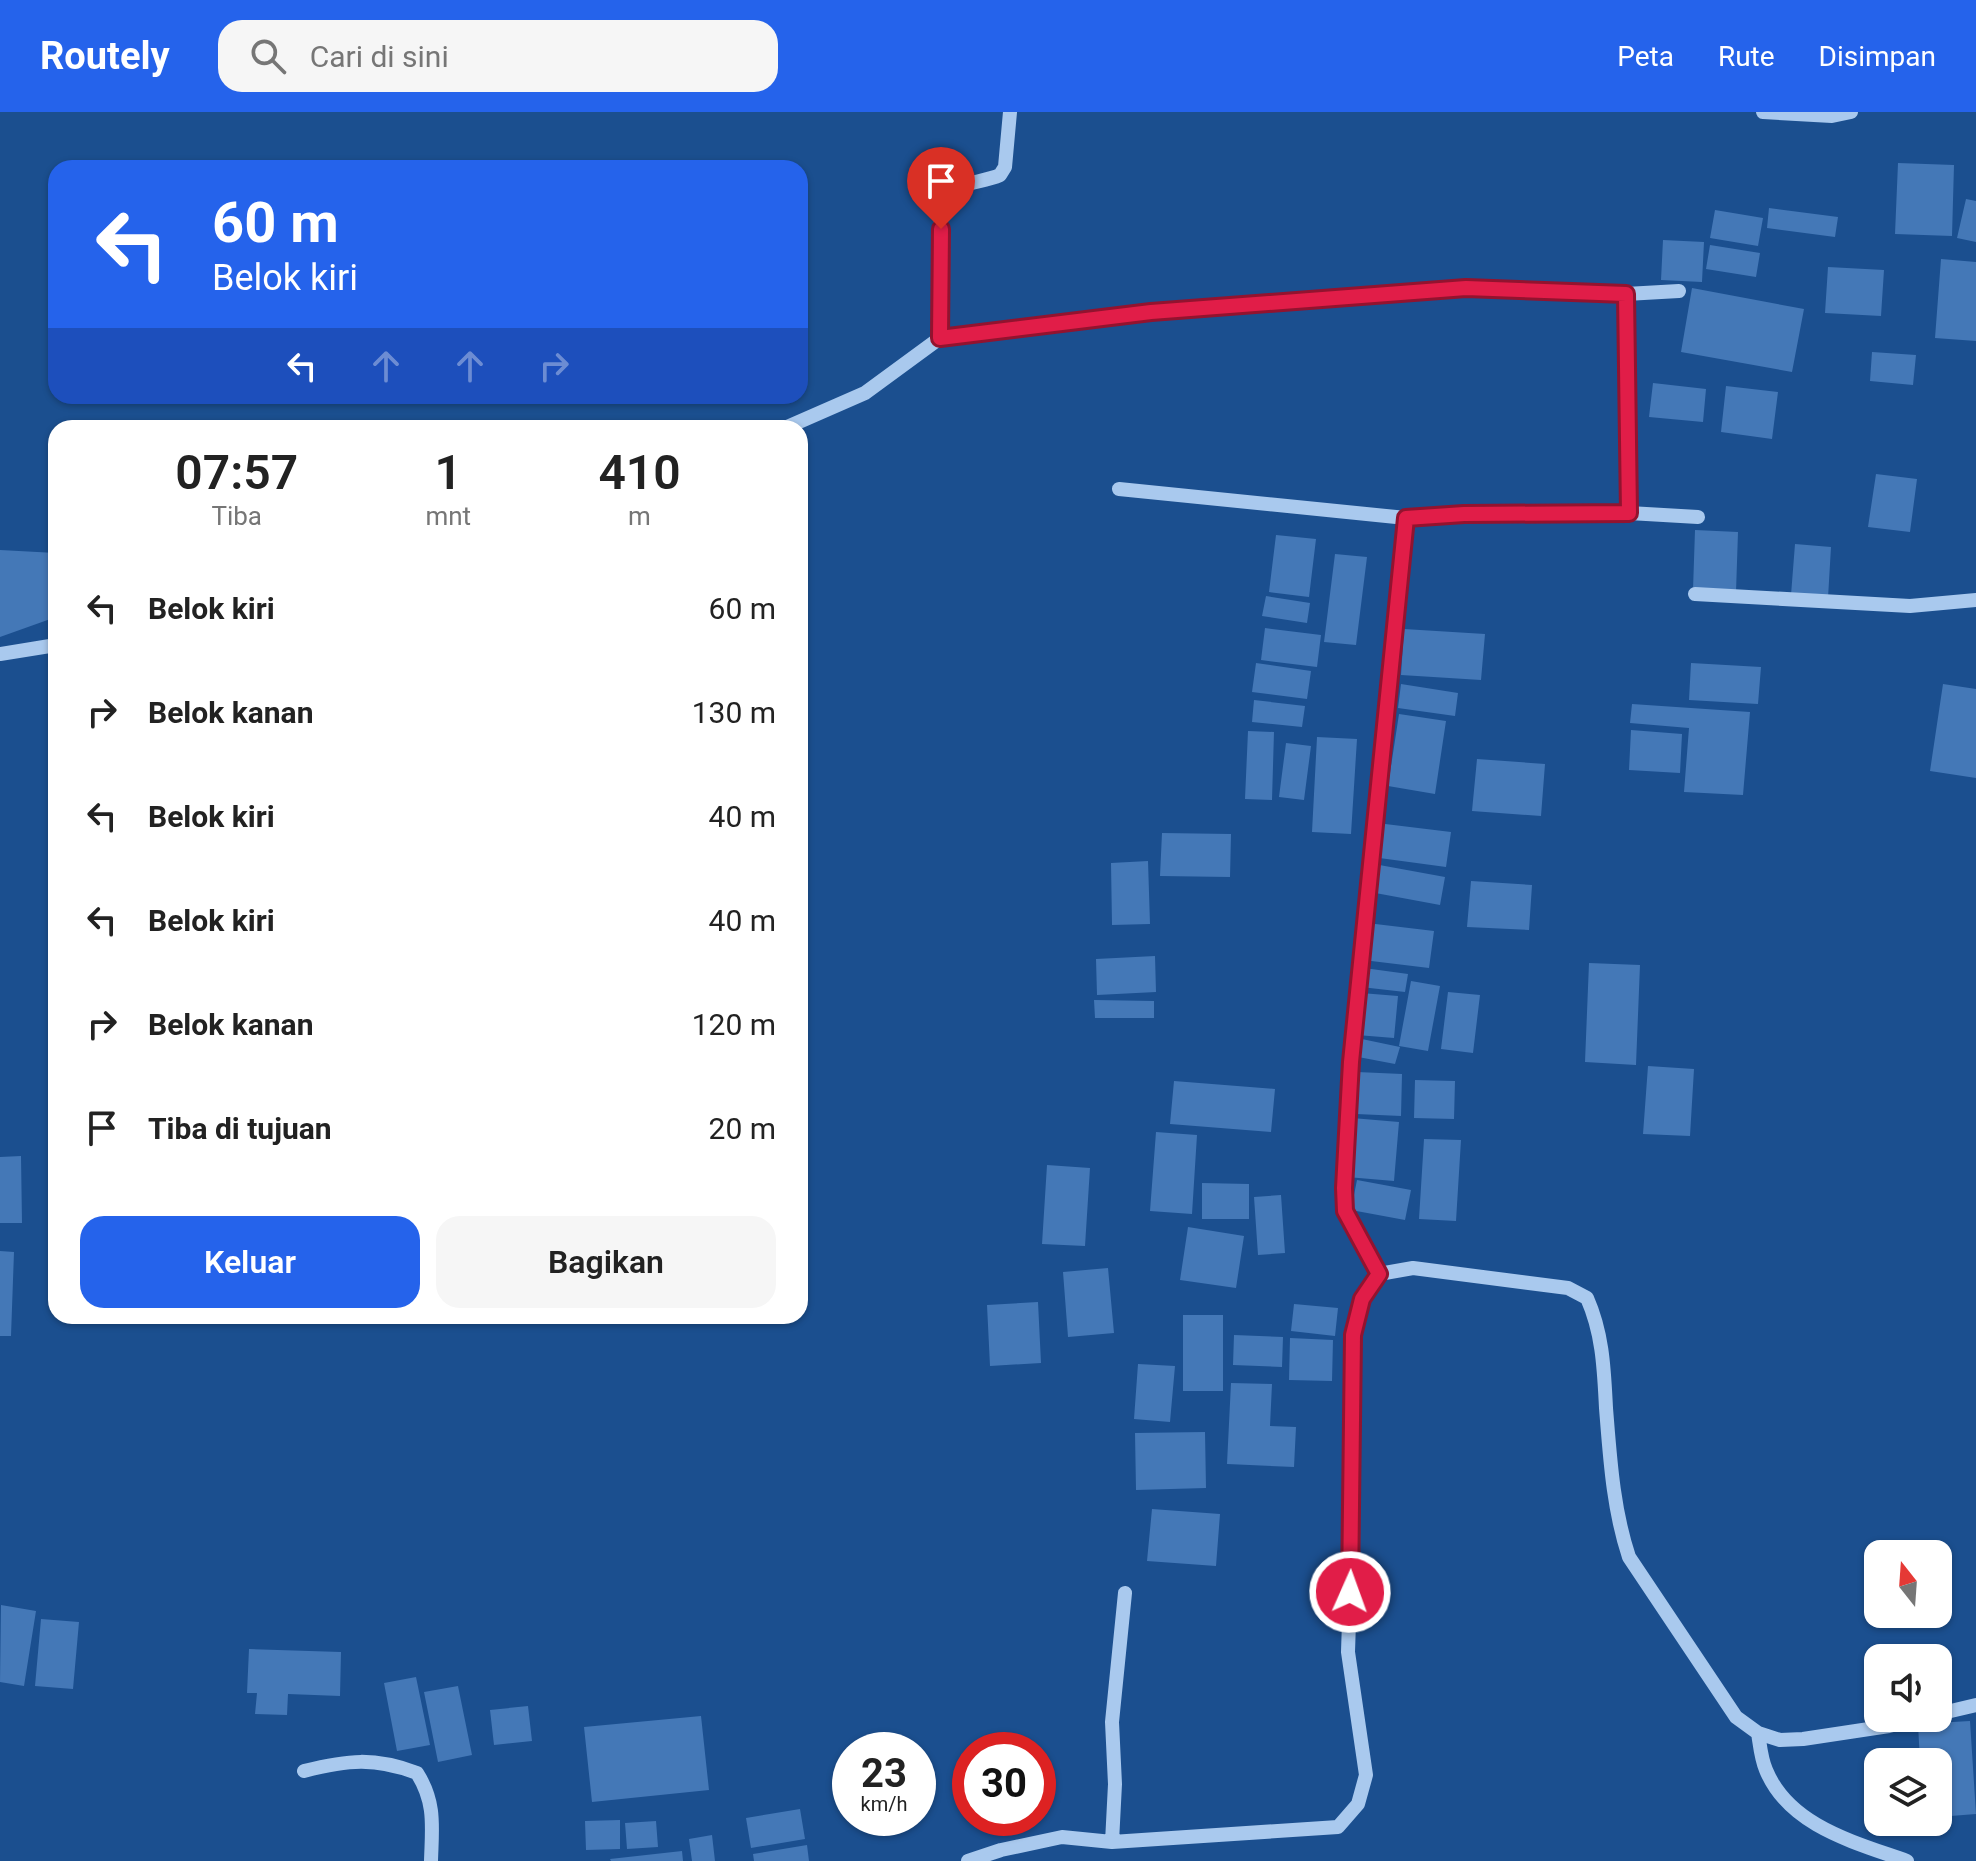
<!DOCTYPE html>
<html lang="id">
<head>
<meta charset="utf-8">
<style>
  body { margin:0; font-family:Roboto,sans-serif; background:#f6f6f6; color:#222; height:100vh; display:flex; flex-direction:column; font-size:30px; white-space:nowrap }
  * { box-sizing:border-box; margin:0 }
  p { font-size:26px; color:#767676 }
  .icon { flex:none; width:44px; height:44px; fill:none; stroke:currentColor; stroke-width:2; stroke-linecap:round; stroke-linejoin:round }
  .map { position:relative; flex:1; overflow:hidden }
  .side { position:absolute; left:48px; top:308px; width:760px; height:904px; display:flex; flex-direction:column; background:#fff; border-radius:24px; box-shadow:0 2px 6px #0004 }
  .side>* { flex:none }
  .top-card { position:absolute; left:48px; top:48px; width:760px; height:244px; border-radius:24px; box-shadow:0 2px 6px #0004; background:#2563eb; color:#fff; overflow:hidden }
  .needle { width:52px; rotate:343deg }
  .controls { position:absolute; left:1864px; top:1428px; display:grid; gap:16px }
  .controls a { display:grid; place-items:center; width:88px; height:88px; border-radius:16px; background:#fff; box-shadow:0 2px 6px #0004; font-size:40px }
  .speed { position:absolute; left:832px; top:1620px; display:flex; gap:16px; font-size:40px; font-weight:700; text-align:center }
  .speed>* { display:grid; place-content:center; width:104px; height:104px; border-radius:50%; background:#fff; box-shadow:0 2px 6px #0004; line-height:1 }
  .speed small { font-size:20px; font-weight:400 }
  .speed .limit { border:12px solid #d22; background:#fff; color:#111 }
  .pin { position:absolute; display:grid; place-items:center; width:68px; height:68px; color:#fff; margin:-82px -34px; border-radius:50% 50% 50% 0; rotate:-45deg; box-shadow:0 0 8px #0007 }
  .pin .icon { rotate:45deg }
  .me { position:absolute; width:88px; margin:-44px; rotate:2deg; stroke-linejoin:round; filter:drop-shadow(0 0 6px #0008) }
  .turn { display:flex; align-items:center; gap:28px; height:168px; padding:0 32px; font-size:36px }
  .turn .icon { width:104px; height:104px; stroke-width:2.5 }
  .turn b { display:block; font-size:56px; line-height:68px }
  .lanes { display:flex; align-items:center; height:76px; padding:0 32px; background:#0003; justify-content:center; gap:40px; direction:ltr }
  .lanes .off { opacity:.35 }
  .eta { display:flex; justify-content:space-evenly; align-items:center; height:136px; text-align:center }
  .eta b { font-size:48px; font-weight:600; line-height:56px }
  .cta { display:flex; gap:16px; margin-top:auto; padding:16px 32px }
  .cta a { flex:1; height:92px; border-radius:24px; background:#2563eb; color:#fff; font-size:32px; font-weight:600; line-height:92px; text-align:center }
  .cta a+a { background:#f6f6f6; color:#222 }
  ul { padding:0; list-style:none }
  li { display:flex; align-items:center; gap:24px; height:104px; padding:0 32px }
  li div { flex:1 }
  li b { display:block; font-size:30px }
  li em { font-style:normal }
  header { display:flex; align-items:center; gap:48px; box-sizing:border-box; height:112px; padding:0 40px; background:#2563eb; color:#fff }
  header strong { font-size:38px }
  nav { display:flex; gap:44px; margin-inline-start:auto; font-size:28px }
  .search { width:560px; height:72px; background:#f6f6f6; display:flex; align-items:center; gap:20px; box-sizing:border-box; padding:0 28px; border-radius:24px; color:#767676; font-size:30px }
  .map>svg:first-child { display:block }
  .building { fill:#4478b7 }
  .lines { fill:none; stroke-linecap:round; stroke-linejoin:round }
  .minor { stroke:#a9c9ee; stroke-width:14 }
  .route-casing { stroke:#92132f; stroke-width:20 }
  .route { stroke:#e11d48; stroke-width:14 }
</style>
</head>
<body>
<header>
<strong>Routely</strong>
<div class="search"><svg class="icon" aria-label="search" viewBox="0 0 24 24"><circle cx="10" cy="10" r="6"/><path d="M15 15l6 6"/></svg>Cari di sini</div>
<nav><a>Peta</a><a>Rute</a><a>Disimpan</a></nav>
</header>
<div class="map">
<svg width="1976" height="1749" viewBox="0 0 1976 1749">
  <rect width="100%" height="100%" fill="#1b4f8f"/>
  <path class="building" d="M1898 51 1954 53 1952 124 1895 122Z
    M1966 87 1976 89V130L1957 126Z
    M1769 96 1838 105 1835 125 1767 116Z
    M1715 98 1763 106 1758 134 1710 126Z
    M1663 128 1704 130 1702 170 1661 168Z
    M1710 133 1760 141 1756 165 1706 157Z
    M1941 147 1976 150V229L1935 226Z
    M1828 155 1884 158 1881 204 1825 201Z
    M1692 176 1804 197 1792 260 1681 240Z
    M1872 240 1916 243 1913 273 1870 269Z
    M1653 271 1706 277 1703 310 1649 305Z
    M1726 274 1778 280 1772 327 1721 320Z
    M1876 362 1917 367 1910 420 1868 415Z
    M1695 418 1738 420 1736 480 1693 478Z
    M1276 423 1316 427 1309 485 1269 480Z
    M1795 432 1831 435 1828 486 1791 483Z
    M0 438 56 441V505L0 525Z
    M1335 442 1367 445 1356 533 1324 530Z
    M1266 484 1310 491 1307 511 1262 504Z
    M1265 516 1321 523 1317 555 1261 548Z
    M1404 517 1485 522 1481 568 1401 563Z
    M1256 551 1311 559 1307 587 1252 580Z
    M1691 551 1761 555 1758 592 1689 588Z
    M1401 572 1458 581 1455 604 1398 596Z
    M1943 572 1976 577V666L1930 659Z
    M1254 588 1305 594 1302 615 1252 610Z
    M1632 592 1750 600 1743 683 1684 680 1689 616 1630 611Z
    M1399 602 1446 609 1435 682 1388 674Z
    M1631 618 1682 622 1680 661 1629 658Z
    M1248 619 1274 620 1272 688 1245 687Z
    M1317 625 1357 627 1351 722 1312 720Z
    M1286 631 1311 634 1304 688 1279 685Z
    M1477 647 1545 652 1541 704 1472 699Z
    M1377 711 1451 720 1446 755 1372 745Z
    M1162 721 1231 722 1230 765 1160 764Z
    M1148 749 1150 812 1112 813 1111 751Z
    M1374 752 1445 765 1440 793 1370 780Z
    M1471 769 1532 773 1529 818 1467 815Z
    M1367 811 1434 819 1429 856 1363 848Z
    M1155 844 1156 880 1097 883 1096 847Z
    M1589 851 1640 853 1636 953 1585 950Z
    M1364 856 1408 862 1405 880 1361 875Z
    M1411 869 1440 874 1428 939 1399 934Z
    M1448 880 1480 883 1473 941 1441 937Z
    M1361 881 1398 884 1394 926 1357 923Z
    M1094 888 1154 889V906H1095Z
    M1357 926 1400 935 1395 952 1353 944Z
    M1648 954 1694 957 1690 1024 1643 1022Z
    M1357 960 1402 962 1401 1004 1356 1002Z
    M1415 968 1455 969 1454 1007 1414 1006Z
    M1174 969 1275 977 1271 1020 1170 1012Z
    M1352 1006 1399 1010 1394 1069 1347 1065Z
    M1156 1020 1197 1023 1192 1102 1150 1099Z
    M1424 1027 1461 1028 1456 1109 1419 1107Z
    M21 1044 22 1111H0V1045Z
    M1047 1053 1090 1056 1085 1134 1042 1132Z
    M1357 1068 1411 1078 1405 1108 1351 1098Z
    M1202 1071 1249 1072V1107H1202Z
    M1281 1083 1285 1141 1258 1143 1254 1085Z
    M1188 1115 1244 1124 1236 1176 1180 1168Z
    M0 1139 14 1140 11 1224H0Z
    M1108 1156 1114 1221 1068 1225 1063 1160Z
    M1038 1190 1041 1251 990 1254 987 1193Z
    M1294 1192 1338 1196 1335 1224 1291 1219Z
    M1183 1203H1223V1279H1183Z
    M1234 1223 1283 1225 1282 1255 1233 1253Z
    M1290 1226 1333 1228 1332 1269 1289 1268Z
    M1138 1252 1175 1254 1170 1310 1134 1307Z
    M1231 1271 1272 1272 1270 1314 1296 1315 1294 1355 1227 1352Z
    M1205 1320 1206 1376 1136 1378 1135 1321Z
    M1152 1397 1220 1402 1216 1454 1147 1449Z
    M1 1493 36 1499 24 1574 0 1570Z
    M41 1507 79 1510 73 1577 35 1574Z
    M249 1537 341 1540 340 1584 288 1582 287 1603 255 1602 257 1581H247Z
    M416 1565 430 1633 397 1639 384 1571Z
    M458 1574 472 1643 438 1650 424 1580Z
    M528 1594 532 1629 494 1633 490 1598Z
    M701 1604 709 1678 592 1690 584 1615Z
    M1970 1609 1976 1702 1938 1705V1650H1920L1918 1612Z
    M800 1697 805 1727 751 1736 746 1706Z
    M620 1708V1737L586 1738 585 1709Z
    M656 1709 658 1735 627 1737 625 1711Z
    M712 1723 715 1749H692L689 1727Z
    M807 1733 809 1749H754L753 1742Z
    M682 1739 683 1749H611L610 1747Z"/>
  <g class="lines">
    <path class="minor" d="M1763 0 1832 4 1851 0
      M1626 182 1629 401
      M940 226 941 90C952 69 980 72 1000 63L1005 55 1010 0
      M785 316 865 281 940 226 1151 200 1466 176 1626 182 1679 179
      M1119 377 1406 406 1464 402 1629 401 1698 405
      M1695 482 1910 494 1976 488
      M0 542 56 533
      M1379 1162 1345 1099 1348 980 1406 406
      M1938 1602 1976 1593
      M1758 1621C1760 1633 1761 1647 1766 1658 1789 1714 1854 1730 1907 1749
      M304 1659C348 1648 374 1645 417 1661 436 1691 432 1715 431 1749
      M1112 1730 1115 1672 1112 1610 1125 1481
      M968 1749 1001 1738 1062 1725 1112 1730 1338 1715 1358 1692 1366 1663 1348 1540 1353 1390V1223L1362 1187 1379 1162 1413 1156 1568 1176 1587 1186C1603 1222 1604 1258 1606 1296 1610 1346 1613 1397 1629 1445L1736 1605 1758 1621 1780 1628 1803 1627 1889 1614 1922 1606"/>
  </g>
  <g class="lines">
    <defs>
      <path id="route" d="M941 117 940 226 1151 200 1466 176 1626 182 1629 401 1464 402 1406 406 1351 950 1344 1076 1345 1099 1379 1162 1362 1187 1353 1223 1350 1480"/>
    </defs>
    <use href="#route" class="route-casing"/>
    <use href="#route" class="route"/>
  </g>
</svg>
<div class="controls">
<a><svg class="needle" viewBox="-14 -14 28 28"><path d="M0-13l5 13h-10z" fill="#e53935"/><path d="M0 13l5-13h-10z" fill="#767676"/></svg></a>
<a><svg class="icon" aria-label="sound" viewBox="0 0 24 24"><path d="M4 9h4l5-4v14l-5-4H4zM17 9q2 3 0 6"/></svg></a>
<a><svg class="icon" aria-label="layers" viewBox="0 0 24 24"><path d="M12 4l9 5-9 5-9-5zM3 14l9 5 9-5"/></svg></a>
</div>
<div class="speed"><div>23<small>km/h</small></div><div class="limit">30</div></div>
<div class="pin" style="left:941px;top:117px;background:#d93025"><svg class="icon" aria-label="arrive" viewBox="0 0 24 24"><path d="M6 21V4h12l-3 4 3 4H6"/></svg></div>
<svg class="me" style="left:1350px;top:1480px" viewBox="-20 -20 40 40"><circle r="17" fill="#e11d48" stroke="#fff" stroke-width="3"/><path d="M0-11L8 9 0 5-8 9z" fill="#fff"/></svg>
<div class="top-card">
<div class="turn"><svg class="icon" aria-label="left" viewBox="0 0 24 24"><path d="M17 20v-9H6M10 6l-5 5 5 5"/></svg><div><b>60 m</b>Belok kiri</div></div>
<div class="lanes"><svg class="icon" aria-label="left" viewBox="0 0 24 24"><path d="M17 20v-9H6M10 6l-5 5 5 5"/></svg><svg class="icon off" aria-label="ahead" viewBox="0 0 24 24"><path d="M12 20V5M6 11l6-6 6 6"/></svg><svg class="icon off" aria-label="ahead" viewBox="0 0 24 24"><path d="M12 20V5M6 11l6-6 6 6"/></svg><svg class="icon off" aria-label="right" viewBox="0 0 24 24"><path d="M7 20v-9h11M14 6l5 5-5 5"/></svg></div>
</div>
<section class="side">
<div class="eta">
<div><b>07:57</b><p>Tiba</p></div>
<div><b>1</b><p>mnt</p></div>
<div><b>410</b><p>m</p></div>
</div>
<ul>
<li><svg class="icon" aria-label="left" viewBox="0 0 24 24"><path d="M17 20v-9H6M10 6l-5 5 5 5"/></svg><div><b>Belok kiri</b></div><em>60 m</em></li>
<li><svg class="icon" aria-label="right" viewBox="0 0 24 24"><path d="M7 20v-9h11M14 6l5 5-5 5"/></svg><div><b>Belok kanan</b></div><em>130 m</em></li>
<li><svg class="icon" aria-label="left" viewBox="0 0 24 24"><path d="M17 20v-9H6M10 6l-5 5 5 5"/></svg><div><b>Belok kiri</b></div><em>40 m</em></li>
<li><svg class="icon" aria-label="left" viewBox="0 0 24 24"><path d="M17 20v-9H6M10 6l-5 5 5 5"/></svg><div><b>Belok kiri</b></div><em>40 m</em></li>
<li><svg class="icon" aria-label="right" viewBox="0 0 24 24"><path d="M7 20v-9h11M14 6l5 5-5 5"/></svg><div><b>Belok kanan</b></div><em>120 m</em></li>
<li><svg class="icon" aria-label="arrive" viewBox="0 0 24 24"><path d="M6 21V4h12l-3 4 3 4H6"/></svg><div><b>Tiba di tujuan</b></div><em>20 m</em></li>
</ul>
<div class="cta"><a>Keluar</a><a>Bagikan</a></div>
</section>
</div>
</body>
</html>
